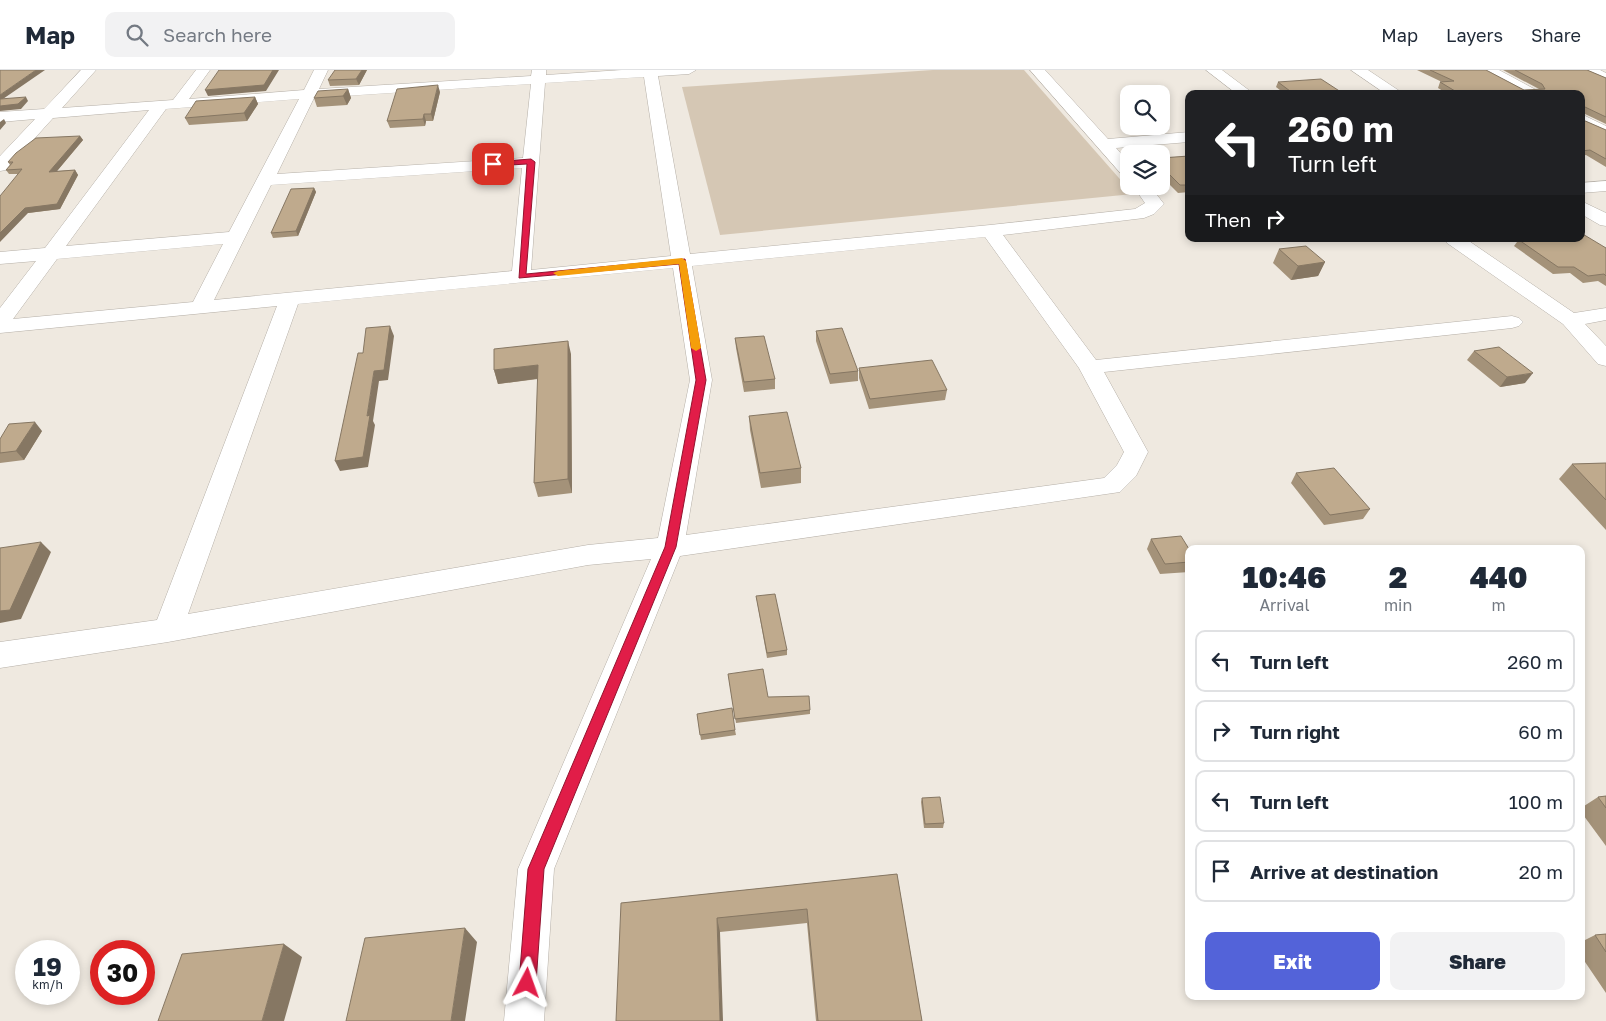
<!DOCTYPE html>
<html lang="en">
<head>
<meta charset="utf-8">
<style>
  body { margin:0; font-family:"Golos Text",sans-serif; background:#f2f2f3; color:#1f2937; height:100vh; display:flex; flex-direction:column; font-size:19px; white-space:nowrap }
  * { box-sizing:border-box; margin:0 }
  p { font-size:16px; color:#747a83 }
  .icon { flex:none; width:28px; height:28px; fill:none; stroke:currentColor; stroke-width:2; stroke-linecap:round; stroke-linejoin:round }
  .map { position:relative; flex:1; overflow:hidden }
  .drawer { position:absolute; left:1185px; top:475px; width:400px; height:455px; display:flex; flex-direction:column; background:#fff; border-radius:10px; box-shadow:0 2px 8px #0003 }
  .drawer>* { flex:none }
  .guide { position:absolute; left:1185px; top:20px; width:400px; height:152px; border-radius:10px; box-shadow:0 2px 8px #0003; background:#202124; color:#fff; overflow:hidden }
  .controls { position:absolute; left:1120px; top:15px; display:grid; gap:10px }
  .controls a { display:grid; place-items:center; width:50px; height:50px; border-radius:10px; background:#fff; box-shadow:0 2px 8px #0003; font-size:25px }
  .speed { position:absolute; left:15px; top:870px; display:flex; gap:10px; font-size:25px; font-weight:700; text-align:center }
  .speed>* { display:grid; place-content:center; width:65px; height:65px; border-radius:50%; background:#fff; box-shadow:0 2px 8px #0003; line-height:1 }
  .speed small { font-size:12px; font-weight:400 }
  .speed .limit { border:8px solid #d22; background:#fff; color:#111 }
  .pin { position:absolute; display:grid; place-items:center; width:42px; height:42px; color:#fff; margin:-21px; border-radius:10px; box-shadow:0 2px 8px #0006 }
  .me { position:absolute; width:55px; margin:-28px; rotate:4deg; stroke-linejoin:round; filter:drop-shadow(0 0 4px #0008) }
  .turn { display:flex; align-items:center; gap:18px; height:105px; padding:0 20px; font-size:22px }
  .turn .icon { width:65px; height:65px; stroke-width:2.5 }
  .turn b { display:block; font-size:35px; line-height:42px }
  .then { display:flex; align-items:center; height:48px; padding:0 20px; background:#0003; gap:10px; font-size:19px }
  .eta { display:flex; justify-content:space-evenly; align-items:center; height:85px; text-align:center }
  .eta b { font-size:30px; font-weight:800; line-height:35px }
  .primary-button { display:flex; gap:10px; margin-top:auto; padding:10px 20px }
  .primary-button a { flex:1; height:58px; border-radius:10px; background:#5363d9; color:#fff; font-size:20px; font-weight:800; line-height:58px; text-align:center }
  .primary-button a+a { background:#f2f2f3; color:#1f2937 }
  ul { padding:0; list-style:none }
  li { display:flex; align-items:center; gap:15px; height:62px; margin:0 10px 8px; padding:0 10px; border:2px solid #e0e1e3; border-radius:10px }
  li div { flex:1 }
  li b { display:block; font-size:19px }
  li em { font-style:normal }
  header { display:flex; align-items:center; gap:30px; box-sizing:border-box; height:70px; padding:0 25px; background:#fff; border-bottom:1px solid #e0e1e3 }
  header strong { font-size:24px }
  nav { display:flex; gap:28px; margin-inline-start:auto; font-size:18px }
  .search { width:350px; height:45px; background:#f2f2f3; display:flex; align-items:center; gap:12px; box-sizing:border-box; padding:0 18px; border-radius:10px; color:#747a83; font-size:19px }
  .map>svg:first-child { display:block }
  .green { fill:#d5c7b4 }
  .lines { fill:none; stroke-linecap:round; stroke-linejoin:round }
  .minor-casing { stroke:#b5afa7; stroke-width:1 }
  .minor { fill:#fff; fill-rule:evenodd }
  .wall { fill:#a49279 }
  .shaded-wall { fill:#867763 }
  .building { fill:#bfaa8d; stroke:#867763 }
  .route { fill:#e11d48; stroke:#92132f }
  .slow { fill:#f59e0b }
</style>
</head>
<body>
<header>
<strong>Map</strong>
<div class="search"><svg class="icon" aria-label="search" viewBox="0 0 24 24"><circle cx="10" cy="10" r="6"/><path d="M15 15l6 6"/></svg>Search here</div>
<nav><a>Map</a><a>Layers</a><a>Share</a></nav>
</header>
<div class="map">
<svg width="1606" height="951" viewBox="0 0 1606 951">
  <rect width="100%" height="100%" fill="#efe9e0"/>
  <path class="green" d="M933 0H1024L1133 124 720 165 682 17Z"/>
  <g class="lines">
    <defs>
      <path id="minor" d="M81 0H96L62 38 173 30 196 0H210L189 29 304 20 314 0H328L319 19 531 6 532 0H546V5L622 0H696L689 4 658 6 690 184 990 155 1135 139 1145 133 1133 116H1150L1164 134 1154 144 1144 148 1003 165 1096 290 1512 246 1519 248 1523 252 1519 256 1512 258 1104 302 1148 382 1136 406 1120 422 680 486 554 799 544 951H504L518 799 651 489 588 495 168 572 0 598V572L157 550 277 236 0 263V238L36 191 0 194V182L45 178 149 40 53 48 6 100 0 101V86L35 49 0 52V42L44 39ZM644 7 671 186 531 200 545 13ZM531 14 523 88 277 104 314 28ZM299 29 229 162 66 176 166 39ZM522 98 512 201 214 230 271 115ZM985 167 1079 298 1124 382 1117 395 1104 408 686 465 712 310 692 196ZM223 174 193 232 13 249 57 189ZM673 198 690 310 658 468 588 475 188 544 298 234Z
        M1030 0H1045L1108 69 1189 62V72L1116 78 1129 92V107L1123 106Z
        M1206 0H1222L1254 24H1237Z
        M1351 0H1368L1404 24H1386Z
        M1481 0H1499L1538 21 1540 24H1522L1483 3Z
        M1582 0H1600L1606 3V12L1584 3Z
        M1581 44 1606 56V67L1581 55Z
        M1606 111V121L1581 123V113Z
        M1581 131 1606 143V156L1600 155 1581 144Z
        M1445 169H1466L1574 243 1606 238V250L1585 254 1606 276V296L1598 294 1563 254 1447 173Z"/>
    </defs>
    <use href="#minor" class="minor-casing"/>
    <use href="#minor" class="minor"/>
  </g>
  <path class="wall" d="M367 0 359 15 330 16 328 10Z
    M1417 0H1486L1524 20 1539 19 1503 0H1587L1606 8V54L1583 43V50L1606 60V97L1586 85 1581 86V24H1448L1438 18 1440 12H1442Z
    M1278 12 1344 24H1285L1276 17Z
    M348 19 351 28 347 35 317 37 314 28Z
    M440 22 433 51H426L425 56 390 58 387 51Z
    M255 27 258 34 247 51 189 55 185 48Z
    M80 66 83 70 57 101 75 100 78 105 60 139 28 143 18 104H9L6 100 10 95 8 92Z
    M1189 86V122L1178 123 1161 106V88Z
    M314 118 316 122 298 166 273 168 271 163Z
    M1512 169H1581L1606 178V216L1598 211 1583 213 1570 203 1553 204 1514 176 1517 172Z
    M1279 179 1325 192 1318 206 1291 210 1273 193Z
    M816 261 858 301V311L830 314 816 271Z
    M735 268 775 309V319L744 322 736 278Z
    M1474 281 1525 313 1500 317 1467 290Z
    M571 284 572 423 538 427 534 413 538 309 498 314 494 300Z
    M859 298 947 320 945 330 869 339 859 308Z
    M749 346 801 398V413L761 418 750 360Z
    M42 361 24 390 0 393V369Z
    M1606 393V460L1559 409 1572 394Z
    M1296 403 1370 439 1363 449 1324 455 1291 413Z
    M1151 469 1189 479V502L1160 504 1147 479Z
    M756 526 787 580V585L767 588Z
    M728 604 768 627 810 640V644L736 653Z
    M697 644 735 660 736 665 701 670Z
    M1606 726V776L1581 742V738L1598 727Z
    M922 728 944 753 943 758H924L921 732Z
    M897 804 922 951H816L807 853 720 862 621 833Z
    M1606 864V923L1581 886V872L1595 865Z"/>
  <path class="shaded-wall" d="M36 0H45L0 31V25Z
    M273 0H279L266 21 208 26 205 20Z
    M362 0H367L359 15 356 9Z
    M438 15 440 22 433 51 431 44Z
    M348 19 351 28 347 35 343 26Z
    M26 27 28 31 21 39 0 41V36Z
    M255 27 258 34 247 51 244 43Z
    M424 44 426 51 425 56 423 49Z
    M4 49 6 53 0 60V52Z
    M80 66 83 70 52 107 49 102Z
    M75 100 78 105 60 139 28 143 0 172V163L25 138Z
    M314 118 316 122 298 166 296 161Z
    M1325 192 1318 206 1291 210 1298 196Z
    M390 256 394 266 388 310 379 311 373 351 375 355 368 397 340 401 335 391 367 346 374 301Z
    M568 271 571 284 572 423 568 409Z
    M538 295 542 308 498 314 494 300Z
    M1533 303 1525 313 1500 317 1507 307Z
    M35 352 42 361 24 390 16 381Z
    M41 472 51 482 21 549 0 553V541Z
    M717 848 720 862 723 951H720Z
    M465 858 477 872 465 951H451Z
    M284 874 302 887 284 951H262Z"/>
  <path class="building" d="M0 0H36L0 25Z
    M219 0H273L264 15 205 20Z
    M335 0H362L356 9 328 10Z
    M1430 0H1486L1524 20 1545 19 1542 14 1515 0H1587L1606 8V47L1585 37 1582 39 1583 50 1606 60V89L1590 80 1581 81V24H1460L1440 12 1454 11Z
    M1321 9 1344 24H1294L1278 12Z
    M438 15 431 44H424L423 49 387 51 397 19Z
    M348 19 343 26 314 28 318 21Z
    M26 27 18 34 0 36V29Z
    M255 27 244 43 185 48 196 31Z
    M80 66 49 102 75 100 57 134 25 138 0 163V126L22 99 6 100 13 92H8L16 83 36 68Z
    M1189 86V115H1180L1161 96V88Z
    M314 118 296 161 271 163 291 119Z
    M1581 163 1606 178V206L1604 204 1588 206 1574 197H1558L1519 170 1526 169H1581Z
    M1306 176 1325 192 1298 196 1279 179Z
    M390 256 384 300 374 301 367 346 370 345 363 387 335 391 358 283H363L366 258Z
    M842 258 858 301 830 304 816 261Z
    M764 266 775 309 744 312 735 268Z
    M568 271V409L534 413 538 295 494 300V279Z
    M1499 277 1533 303 1507 307 1474 281Z
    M932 290 947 320 870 329 859 298Z
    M787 342 801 398 760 403 749 346Z
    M35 352 16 381 0 383V369L9 354Z
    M1606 393V430L1572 394Z
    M1334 398 1370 439 1330 445 1296 403Z
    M1181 466 1189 479V492L1165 494 1151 469Z
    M41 472 10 540 0 541V478Z
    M775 524 787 580 767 583 756 526Z
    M763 599 768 627 809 626 810 640 735 649 728 604Z
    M732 638 735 660 700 665 697 644Z
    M1606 726V738L1598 727Z
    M940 727 944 753 925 754 922 728Z
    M897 804 922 951H818L807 839 717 848 720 951H616L621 833Z
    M465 858 451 951H346L365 868Z
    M1606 864V882L1595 865Z
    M284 874 262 951H158L182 884Z"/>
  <path class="route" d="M531 89 535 92 526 204 685 189 706 310 676 477 544 799 536 913 533 919 527 921 521 919 519 913 528 799 665 477 696 310 679 194 519 208 527 94 493 96 490 94 493 92Z"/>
  <path class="slow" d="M682 188 686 191 701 278 696 281 691 278 679 194 558 206 553 203 558 201Z"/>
</svg>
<div class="controls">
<a><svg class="icon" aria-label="search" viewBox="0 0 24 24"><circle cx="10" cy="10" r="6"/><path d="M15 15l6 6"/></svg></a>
<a><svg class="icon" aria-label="layers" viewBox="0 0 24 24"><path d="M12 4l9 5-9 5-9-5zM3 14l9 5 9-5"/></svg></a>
</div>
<div class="speed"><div>19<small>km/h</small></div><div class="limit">30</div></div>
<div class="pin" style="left:493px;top:94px;background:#d93025"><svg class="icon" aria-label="arrive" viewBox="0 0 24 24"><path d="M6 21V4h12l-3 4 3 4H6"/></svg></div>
<svg class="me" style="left:527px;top:913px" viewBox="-20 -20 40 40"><path d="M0-17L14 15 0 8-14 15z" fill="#e11d48" stroke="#fff" stroke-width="4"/></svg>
<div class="guide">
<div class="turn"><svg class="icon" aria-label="left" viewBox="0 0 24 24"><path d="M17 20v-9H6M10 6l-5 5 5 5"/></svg><div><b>260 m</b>Turn left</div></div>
<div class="then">Then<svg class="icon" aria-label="right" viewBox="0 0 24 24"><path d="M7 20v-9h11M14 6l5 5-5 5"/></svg></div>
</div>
<section class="drawer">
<div class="eta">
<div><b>10:46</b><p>Arrival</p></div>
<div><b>2</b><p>min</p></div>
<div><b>440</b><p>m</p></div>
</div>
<ul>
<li><svg class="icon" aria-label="left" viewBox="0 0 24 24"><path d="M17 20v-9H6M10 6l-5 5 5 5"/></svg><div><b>Turn left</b></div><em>260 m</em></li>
<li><svg class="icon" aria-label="right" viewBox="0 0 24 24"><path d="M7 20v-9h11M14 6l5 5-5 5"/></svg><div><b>Turn right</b></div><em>60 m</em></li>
<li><svg class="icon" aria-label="left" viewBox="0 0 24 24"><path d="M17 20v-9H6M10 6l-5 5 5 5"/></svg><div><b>Turn left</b></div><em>100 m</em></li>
<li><svg class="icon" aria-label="arrive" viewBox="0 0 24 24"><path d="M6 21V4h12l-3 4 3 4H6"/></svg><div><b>Arrive at destination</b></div><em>20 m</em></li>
</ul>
<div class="primary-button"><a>Exit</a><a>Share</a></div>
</section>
</div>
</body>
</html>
